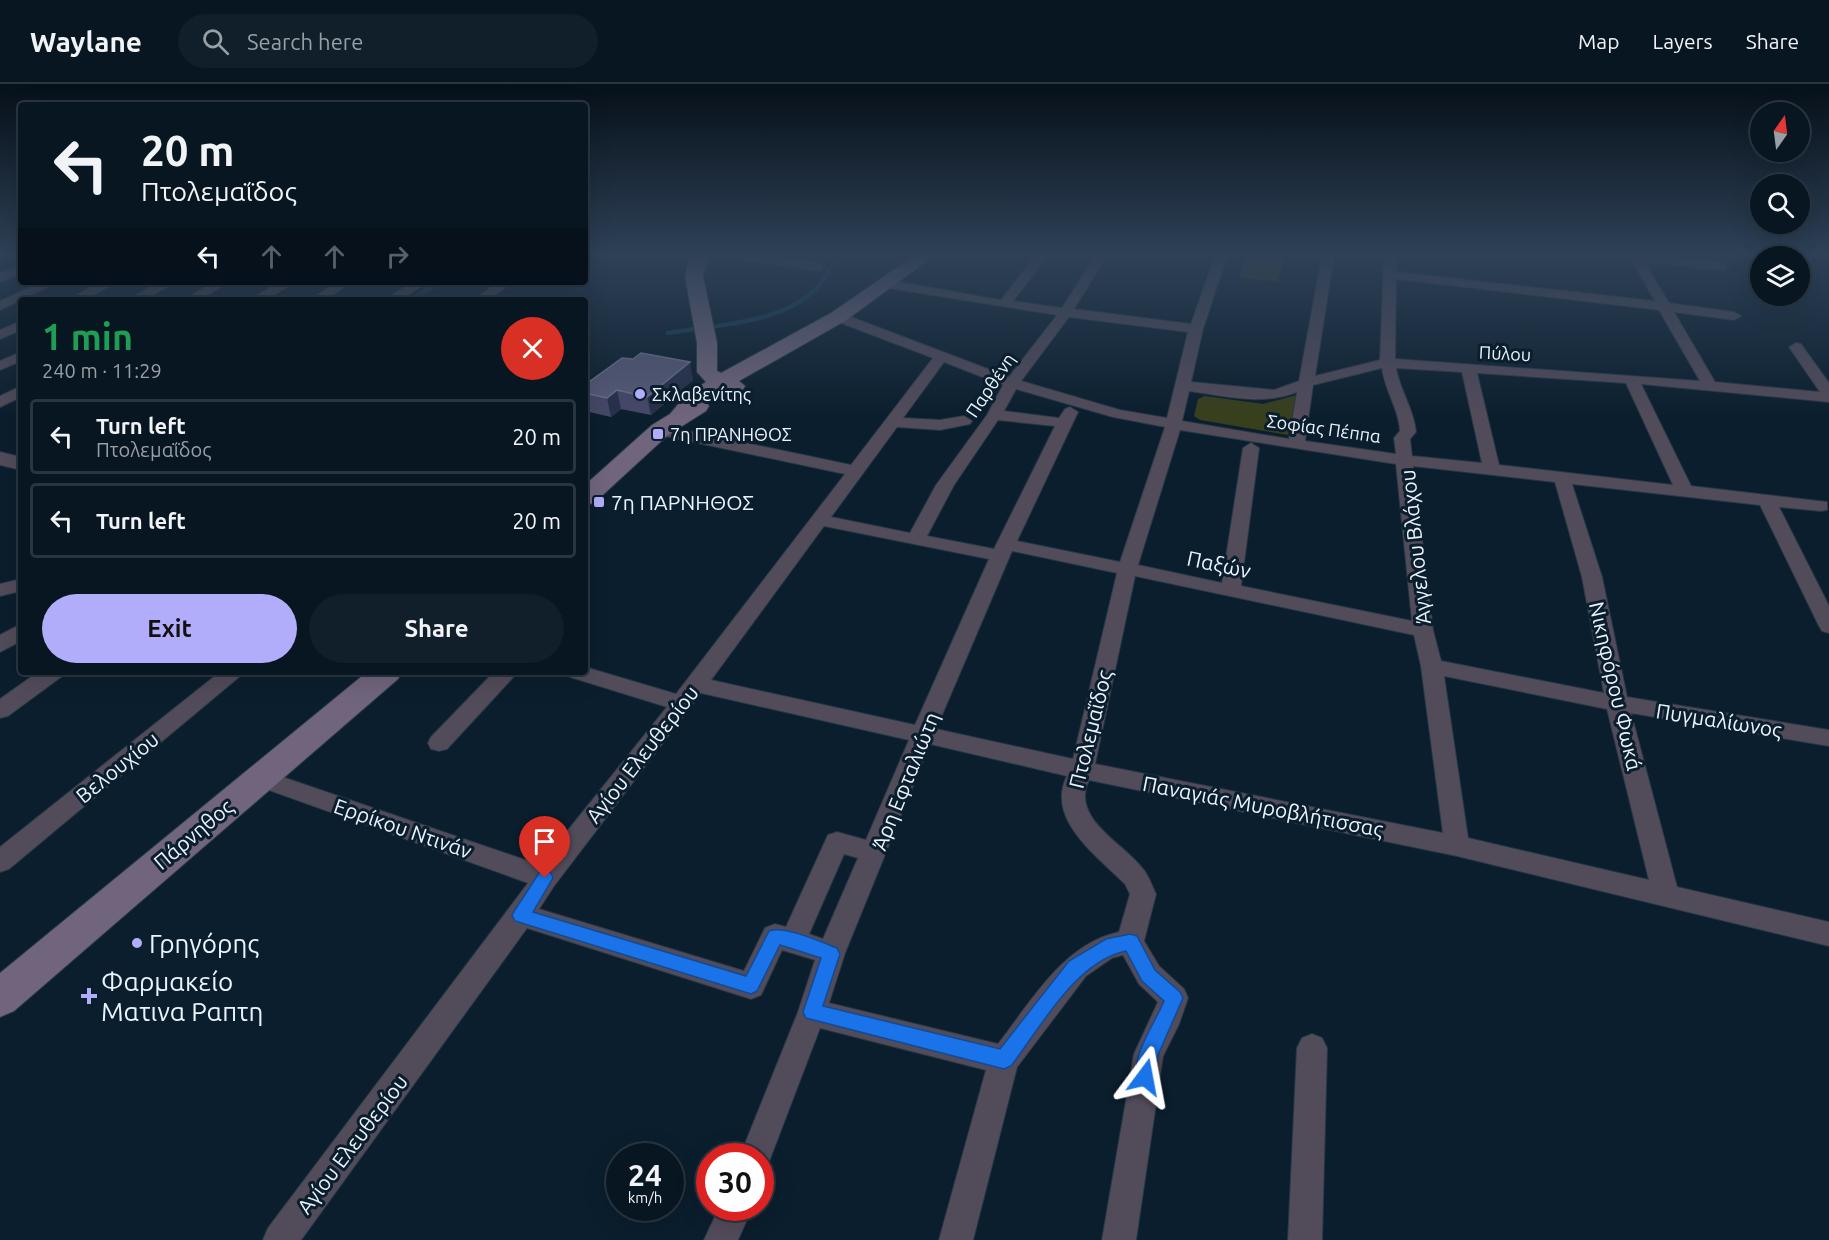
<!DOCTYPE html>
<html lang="en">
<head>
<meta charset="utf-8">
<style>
  body { margin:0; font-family:Ubuntu,sans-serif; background:#111f2a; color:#f1f3f6; height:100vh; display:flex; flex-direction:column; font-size:22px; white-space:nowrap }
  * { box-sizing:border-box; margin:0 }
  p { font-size:20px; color:#989fa5 }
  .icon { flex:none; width:33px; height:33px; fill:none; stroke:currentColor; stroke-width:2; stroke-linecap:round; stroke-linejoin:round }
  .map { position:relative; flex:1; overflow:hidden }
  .drawer { position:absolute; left:18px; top:213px; width:570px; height:378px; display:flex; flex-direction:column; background:#081622; border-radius:6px; box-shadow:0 6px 24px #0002,0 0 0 2px #293540 }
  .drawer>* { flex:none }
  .guide { position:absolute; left:18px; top:18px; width:570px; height:183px; border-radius:6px; box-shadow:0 6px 24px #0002,0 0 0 2px #293540; background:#081622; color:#f1f3f6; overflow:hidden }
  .needle { width:39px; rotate:14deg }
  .fabs { position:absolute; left:1750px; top:18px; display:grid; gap:12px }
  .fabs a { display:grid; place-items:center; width:60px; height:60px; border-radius:50%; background:#081622; box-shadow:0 6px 24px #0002,0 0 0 2px #293540; font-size:30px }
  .speed { position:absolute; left:606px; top:1059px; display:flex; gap:12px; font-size:30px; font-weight:700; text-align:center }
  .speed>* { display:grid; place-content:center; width:78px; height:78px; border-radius:50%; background:#081622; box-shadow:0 6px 24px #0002,0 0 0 2px #293540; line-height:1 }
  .speed small { font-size:15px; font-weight:400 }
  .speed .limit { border:9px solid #d22; background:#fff; color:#111 }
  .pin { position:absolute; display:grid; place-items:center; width:51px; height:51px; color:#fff; margin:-62px -26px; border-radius:50% 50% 50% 0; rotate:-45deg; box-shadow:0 0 6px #0007 }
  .pin .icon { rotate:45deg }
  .me { position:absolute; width:66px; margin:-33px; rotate:13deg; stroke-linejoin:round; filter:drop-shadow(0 0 4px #0008) }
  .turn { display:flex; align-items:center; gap:21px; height:126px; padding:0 24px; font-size:27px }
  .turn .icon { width:78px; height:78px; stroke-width:2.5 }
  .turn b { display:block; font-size:42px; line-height:51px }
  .lanes { display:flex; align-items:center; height:57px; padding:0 24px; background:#0003; justify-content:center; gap:30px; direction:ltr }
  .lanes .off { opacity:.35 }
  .round { display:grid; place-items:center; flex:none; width:63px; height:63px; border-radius:32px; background:#111f2a }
  .head { display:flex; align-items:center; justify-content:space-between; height:102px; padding:0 24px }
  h1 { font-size:36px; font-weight:700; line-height:45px; color:#1e9e55 }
  .cta { display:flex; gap:12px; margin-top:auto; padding:12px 24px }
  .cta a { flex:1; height:69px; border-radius:36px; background:#b1adfa; color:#111; font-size:24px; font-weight:700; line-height:69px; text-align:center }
  .cta a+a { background:#111f2a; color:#f1f3f6 }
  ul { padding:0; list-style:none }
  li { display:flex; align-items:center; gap:18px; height:75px; margin:0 12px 9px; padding:0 12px; border:3px solid #293540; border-radius:6px }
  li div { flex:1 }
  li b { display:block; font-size:22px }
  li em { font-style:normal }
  header { display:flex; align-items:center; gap:36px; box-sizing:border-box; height:84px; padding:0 30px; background:#081622; border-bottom:2px solid #293540 }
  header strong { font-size:28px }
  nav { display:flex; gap:33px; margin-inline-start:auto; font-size:21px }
  .search { width:420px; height:54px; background:#111f2a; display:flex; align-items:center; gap:15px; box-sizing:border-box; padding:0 21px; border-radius:33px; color:#989fa5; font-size:22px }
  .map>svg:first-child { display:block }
  .green { fill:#383f1c }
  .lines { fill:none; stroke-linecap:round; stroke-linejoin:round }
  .stream { stroke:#143c50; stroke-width:4.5 }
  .minor-casing { stroke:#263846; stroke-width:2 }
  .tertiary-casing { stroke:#263846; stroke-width:2 }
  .secondary-casing { stroke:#263846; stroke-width:2 }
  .minor { fill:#524b5a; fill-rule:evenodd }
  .tertiary { fill:#524b5a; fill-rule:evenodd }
  .secondary { fill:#70657c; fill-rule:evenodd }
  .wall { fill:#464867 }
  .shaded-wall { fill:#272f49 }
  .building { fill:#585a77; stroke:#6f728c; stroke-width:1.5 }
  .route { fill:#1a73e8; stroke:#114b97; stroke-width:1.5 }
  .poi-dot { fill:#b1adfa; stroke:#0b1e2d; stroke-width:2 }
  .labels { text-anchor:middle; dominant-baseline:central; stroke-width:6; stroke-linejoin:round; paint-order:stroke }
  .far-street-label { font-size:18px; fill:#ebf4fd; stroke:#0b1e2d }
  .far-poi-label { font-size:18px; fill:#ebf4fd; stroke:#0b1e2d; text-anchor:start }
  .poi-label { font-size:21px; fill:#ebf4fd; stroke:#0b1e2d; text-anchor:start }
  .street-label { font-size:21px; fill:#ebf4fd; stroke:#0b1e2d }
  .near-poi-label { font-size:26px; fill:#ebf4fd; stroke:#0b1e2d; text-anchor:start }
</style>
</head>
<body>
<header>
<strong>Waylane</strong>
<div class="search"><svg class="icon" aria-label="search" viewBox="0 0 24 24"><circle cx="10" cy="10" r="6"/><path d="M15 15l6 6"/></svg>Search here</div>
<nav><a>Map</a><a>Layers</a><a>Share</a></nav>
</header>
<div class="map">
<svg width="1829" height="1156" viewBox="0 0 1829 1156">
  <rect width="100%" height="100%" fill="#0b1e2d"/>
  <path class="green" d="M1246 172 1284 173 1278 198 1239 193Z
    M1297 311 1288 351 1200 336 1194 332 1198 315 1205 312 1263 320Z"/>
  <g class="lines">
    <path class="stream" d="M410 216 440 198
      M668 249C715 241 782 240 817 204 826 195 831 182 837 172"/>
    <defs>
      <path id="minor" d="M738 172H771L820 179 826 183 820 187 744 176Z
        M1035 172H1048L1013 217 1062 224 1095 172H1107L1074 225 1191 240 1215 172H1227L1203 245 1191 298 1274 306 1299 297 1322 172H1334L1315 292 1380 276 1384 172H1396V188L1655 217 1629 172H1663L1725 179V185L1721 186 1644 178 1669 219 1734 228 1741 232 1734 236 1674 228 1715 298 1820 308 1789 263 1796 259 1801 260 1829 299V318L1641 300 1691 402 1827 418V426L1821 427 1779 423 1829 522V549L1822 547 1819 542 1760 421 1572 400 1602 493 1627 613 1829 646V662L1631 629 1677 803 1829 838V862L1457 772 1089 696C1070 735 1124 759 1143 785 1149 792 1152 802 1156 810L1144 857 1159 882 1184 905 1188 914 1179 940 1163 972 1136 1156H1102L1134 970 1158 918 1139 900 1123 871 1112 874 1086 892 1017 983 973 1156H939L986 986 820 944 767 1083 760 1086V1072H740L798 928 815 876 782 866 761 911 751 915 527 844 301 1156H263L268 1144 528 799 252 700 248 694 252 688 260 685 268 688 540 781 667 623 570 593 567 588H585V583L676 610 845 390 660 351 652 346 654 343 660 341 851 381 933 274 833 236V230H843L1009 293 1057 231 888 204 882 200 888 196 1001 216ZM1396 195 1659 226 1700 297 1395 275ZM1069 233 1188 248 1167 334 1120 326 1021 297ZM944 278 1003 301 987 331 936 401 910 449 831 433 897 343 940 346 970 340 972 337 964 332 940 336 903 334ZM1382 284C1385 307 1399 325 1400 347L1394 354 1396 370 1305 357 1313 301ZM1396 284 1462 288 1482 379 1412 372 1410 355 1416 348C1414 325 1400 307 1396 284ZM1477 289 1626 299 1673 401 1499 381ZM1016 305 1113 333 1165 343 1120 478 1017 457 1078 328 1070 323 1065 325 1059 334 1004 327ZM1189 307C1225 312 1262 322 1297 308L1289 355 1182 337ZM998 336 1055 342 994 465 927 452 954 401ZM1180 346 1396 380 1412 537 1241 502 1259 364 1251 359 1243 364 1222 499 1138 481ZM1413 382 1555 398 1582 493 1604 609 1441 577 1433 546ZM824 442 989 475 915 641 711 596ZM1012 467 1117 489 1073 675 936 645ZM1135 492 1414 551 1421 582 1443 749 1095 680ZM1444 592 1607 625 1649 796 1468 754ZM701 609 909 656 866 756 837 748 828 751 786 843 775 840 765 844 744 887 539 825 554 802ZM930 660 1067 692C1045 735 1097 772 1125 800L1130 810 1119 848C1063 860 1031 918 998 960L829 919 845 869ZM844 770 858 774 823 855 809 850Z
        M21 181V190L0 198V189Z
        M42 198H58L0 226V217Z
        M101 198H117L84 216H67Z
        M160 198H176L144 216H127Z
        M214 198H229L200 216H183Z
        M280 198H295L266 216H249Z
        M337 198H352L325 216H309Z
        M413 198H428L400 216H384Z
        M498 198H512L489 216H474Z
        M21 237V246L0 255V246Z
        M21 268V277L0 286V277Z
        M21 302V313L0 323V312Z
        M21 495V507L0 512V500Z
        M21 540V557L0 568V551Z
        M38 588H64L61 593 8 632 0 634V615Z
        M220 588H245L9 785 0 788V763Z
        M494 588H518L447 665 439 667 431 665 428 659 431 653Z
        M1312 950 1322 954 1327 964 1322 1156H1288L1297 964 1302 954Z
        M719 1124H752L738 1156H704Z"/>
      <path id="tertiary" d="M0 368 21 373V386L0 381Z"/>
      <path id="secondary" d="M690 172H708L703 192 717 259V287L721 289 831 229 914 172H934L845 237 739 297 745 302 742 307 734 308 724 306 706 318 709 322 706 327 668 351 594 419 585 421V401L652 341 670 330 686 311 706 298 697 288V259L685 192Z
        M367 588H402L398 595 14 927 0 933V889Z"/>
    </defs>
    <use href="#minor" class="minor-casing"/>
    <use href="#tertiary" class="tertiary-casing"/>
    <use href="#secondary" class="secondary-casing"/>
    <use href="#minor" class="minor"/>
    <use href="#tertiary" class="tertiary"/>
    <use href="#secondary" class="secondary"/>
  </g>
  <path class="wall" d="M693 296 651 331 621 325 611 333 585 327V301Z"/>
  <path class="shaded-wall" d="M690 278 693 296 651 331 647 313Z
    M617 306 621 325 611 333 607 314Z"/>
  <path class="building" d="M641 269 690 278 647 313 617 306 607 314 585 309V301L622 274 633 275Z"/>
  <linearGradient id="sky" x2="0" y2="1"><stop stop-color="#061019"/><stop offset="0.51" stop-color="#2e4157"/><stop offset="1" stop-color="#2e4157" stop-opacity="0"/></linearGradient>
  <rect width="1829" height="334" fill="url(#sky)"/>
  <path class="route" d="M545 787 551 789 553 794 533 828 746 892 769 847C784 841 821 858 837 864L840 870 823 922 1000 965 1069 877 1106 855 1130 850 1137 852 1155 886 1180 908 1183 914 1158 971 1152 1000 1145 1003 1138 1000C1128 975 1155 940 1164 917L1142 897 1126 867C1076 877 1041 943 1011 982L1004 985 806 934 803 928 821 874 780 861 757 907 751 910 515 837 512 831 515 826 539 789Z"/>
  <g class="poi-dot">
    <circle cx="640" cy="310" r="6"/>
    <rect x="652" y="344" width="12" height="12" rx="3"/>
    <rect x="593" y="412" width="12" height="12" rx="3"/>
    <circle cx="137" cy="859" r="6"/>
    <path d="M86 903h6v6h6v6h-6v6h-6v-6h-6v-6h6z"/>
  </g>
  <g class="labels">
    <g class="far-street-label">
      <text transform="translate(1505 269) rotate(3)">Πύλου</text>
      <text transform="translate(990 301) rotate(-56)">Παρθένη</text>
      <text transform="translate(1324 344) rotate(8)">Σοφίας Πέππα</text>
    </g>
    <g class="far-poi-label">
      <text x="652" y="310">Σκλαβενίτης</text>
      <text x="670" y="350">7η ΠΡΑΝΗΘΟΣ</text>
    </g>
    <g class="poi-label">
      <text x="611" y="418">7η ΠΑΡΝΗΘΟΣ</text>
    </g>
    <g class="street-label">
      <text transform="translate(1415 463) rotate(-96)">Άγγελου Βλάχου</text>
      <text transform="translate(1219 480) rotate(12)">Παξών</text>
      <text transform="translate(1616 602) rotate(77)">Νικηφόρου Φωκά</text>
      <text transform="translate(1719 636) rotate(9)">Πυγμαλίωνος</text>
      <text transform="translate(1090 645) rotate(-76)">Πτολεμαΐδος</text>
      <text transform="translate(642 670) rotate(-52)">Αγίου Ελευθερίου</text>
      <text transform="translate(117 683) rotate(-39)">Βελουχίου</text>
      <text transform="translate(905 697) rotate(-68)">Άρη Εφταλιώτη</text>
      <text transform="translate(1263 722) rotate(11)">Παναγιάς Μυροβλήτισσας</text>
      <text transform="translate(403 744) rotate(19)">Ερρίκου Ντινάν</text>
      <text transform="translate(193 750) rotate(-40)">Πάρνηθος</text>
      <text transform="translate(352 1060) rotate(-53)">Αγίου Ελευθερίου</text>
    </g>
    <g class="near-poi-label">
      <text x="149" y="859">Γρηγόρης</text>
      <text x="101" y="897">Φαρμακείο<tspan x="101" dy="30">Ματινα Ραπτη</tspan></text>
    </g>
  </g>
</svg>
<div class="fabs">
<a><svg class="needle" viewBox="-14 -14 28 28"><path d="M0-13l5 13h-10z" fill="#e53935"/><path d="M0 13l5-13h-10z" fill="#989fa5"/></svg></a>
<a><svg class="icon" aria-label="search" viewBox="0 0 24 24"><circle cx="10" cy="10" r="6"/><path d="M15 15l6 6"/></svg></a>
<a><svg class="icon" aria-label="layers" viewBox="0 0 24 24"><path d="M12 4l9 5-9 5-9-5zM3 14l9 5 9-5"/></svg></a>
</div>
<div class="speed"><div>24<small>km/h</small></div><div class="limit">30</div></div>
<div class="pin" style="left:545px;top:794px;background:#d93025"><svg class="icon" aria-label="arrive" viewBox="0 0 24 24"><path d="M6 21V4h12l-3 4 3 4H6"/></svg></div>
<svg class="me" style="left:1145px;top:993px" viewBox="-20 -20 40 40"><path d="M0-17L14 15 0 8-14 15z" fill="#1a73e8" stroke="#fff" stroke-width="4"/></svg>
<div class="guide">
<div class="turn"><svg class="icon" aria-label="left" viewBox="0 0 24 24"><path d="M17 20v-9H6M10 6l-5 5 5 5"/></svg><div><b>20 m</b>Πτολεμαΐδος</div></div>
<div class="lanes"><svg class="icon" aria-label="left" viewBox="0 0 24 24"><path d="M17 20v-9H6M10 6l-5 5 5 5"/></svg><svg class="icon off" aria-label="ahead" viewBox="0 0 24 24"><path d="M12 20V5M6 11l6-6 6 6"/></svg><svg class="icon off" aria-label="ahead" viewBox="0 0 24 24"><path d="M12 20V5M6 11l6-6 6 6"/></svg><svg class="icon off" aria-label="right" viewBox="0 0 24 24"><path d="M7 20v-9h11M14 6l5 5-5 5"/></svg></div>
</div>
<section class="drawer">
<div class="head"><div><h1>1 min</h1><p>240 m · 11:29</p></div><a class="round" style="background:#d93025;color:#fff"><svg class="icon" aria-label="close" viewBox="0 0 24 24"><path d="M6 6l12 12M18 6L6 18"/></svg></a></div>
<ul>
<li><svg class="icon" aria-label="left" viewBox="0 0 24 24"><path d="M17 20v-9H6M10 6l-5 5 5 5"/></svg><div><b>Turn left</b><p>Πτολεμαΐδος</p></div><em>20 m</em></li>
<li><svg class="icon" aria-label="left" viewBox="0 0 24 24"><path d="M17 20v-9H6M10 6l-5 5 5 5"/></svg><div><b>Turn left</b></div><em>20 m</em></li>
</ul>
<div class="cta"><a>Exit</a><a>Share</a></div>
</section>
</div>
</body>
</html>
